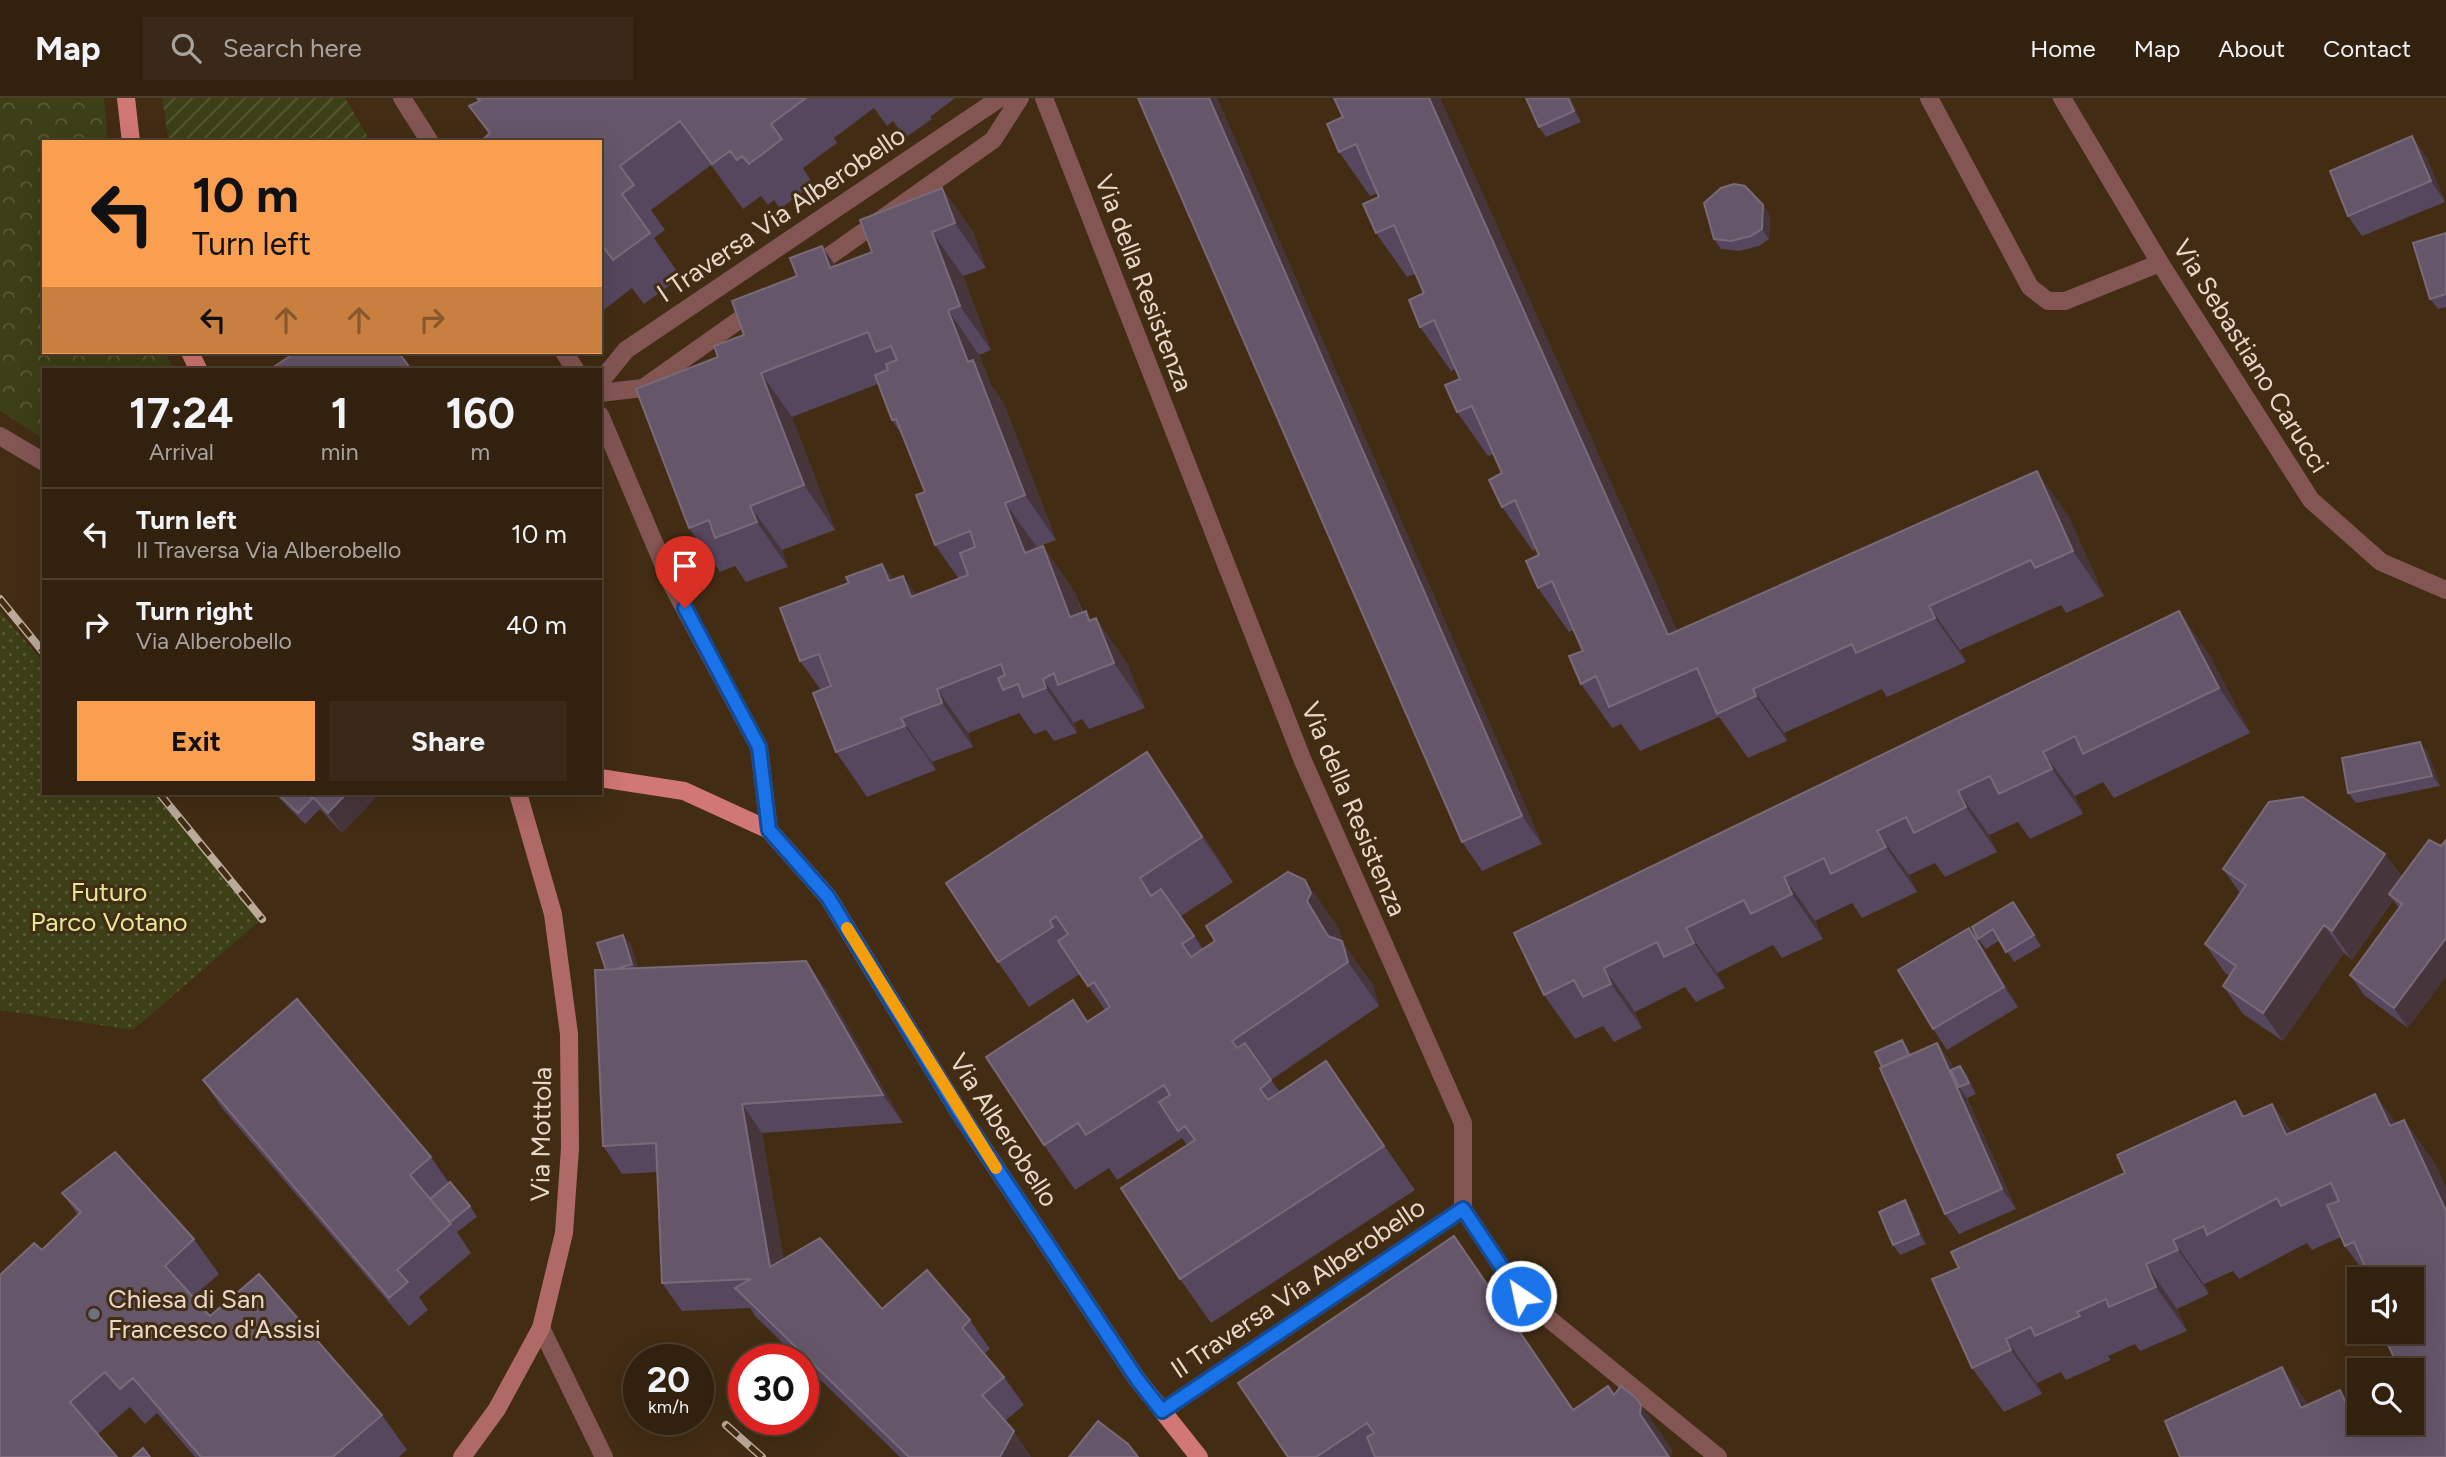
<!DOCTYPE html>
<html lang="en">
<head>
<meta charset="utf-8">
<style>
  body { margin:0; font-family:Figtree,sans-serif; background:#3a2918; color:#f1f3f6; height:100vh; display:flex; flex-direction:column; font-size:26px; white-space:nowrap }
  * { box-sizing:border-box; margin:0 }
  p { font-size:23px; color:#a8a39e }
  .icon { flex:none; width:38px; height:38px; fill:none; stroke:currentColor; stroke-width:2; stroke-linecap:round; stroke-linejoin:round }
  .map { position:relative; flex:1; overflow:hidden }
  .side { position:absolute; left:42px; top:270px; width:560px; height:427px; display:flex; flex-direction:column; background:#32210f; border-radius:0px; box-shadow:0 7px 28px #0002,0 0 0 2px #4d3e2f }
  .side>* { flex:none }
  .guide { position:absolute; left:42px; top:42px; width:560px; height:214px; border-radius:0px; box-shadow:0 7px 28px #0002,0 0 0 2px #4d3e2f; background:#fa9f4f; color:#111; overflow:hidden }
  .fabs { position:absolute; left:2347px; top:1169px; display:grid; gap:14px }
  .fabs a { display:grid; place-items:center; width:77px; height:77px; border-radius:0px; background:#32210f; box-shadow:0 7px 28px #0002,0 0 0 2px #4d3e2f; font-size:35px }
  .speed { position:absolute; left:623px; top:1246px; display:flex; gap:14px; font-size:35px; font-weight:700; text-align:center }
  .speed>* { display:grid; place-content:center; width:91px; height:91px; border-radius:50%; background:#32210f; box-shadow:0 7px 28px #0002,0 0 0 2px #4d3e2f; line-height:1 }
  .speed small { font-size:18px; font-weight:400 }
  .speed .limit { border:10px solid #d22; background:#fff; color:#111 }
  .pin { position:absolute; display:grid; place-items:center; width:60px; height:60px; color:#fff; margin:-72px -30px; border-radius:50% 50% 50% 0; rotate:-45deg; box-shadow:0 0 7px #0007 }
  .pin .icon { rotate:45deg }
  .me { position:absolute; width:77px; margin:-38px; rotate:326deg; stroke-linejoin:round; filter:drop-shadow(0 0 5px #0008) }
  .turn { display:flex; align-items:center; gap:24px; height:147px; padding:0 35px; font-size:32px }
  .turn .icon { width:91px; height:91px; stroke-width:2.5 }
  .turn b { display:block; font-size:49px; line-height:60px }
  .lanes { display:flex; align-items:center; height:66px; padding:0 35px; background:#0003; justify-content:center; gap:35px; direction:ltr }
  .lanes .off { opacity:.35 }
  .eta { display:flex; justify-content:space-evenly; align-items:center; height:119px; text-align:center }
  .eta b { font-size:42px; font-weight:700; line-height:49px }
  .primary-button { display:flex; gap:14px; margin-top:auto; padding:14px 35px }
  .primary-button a { flex:1; height:80px; border-radius:0px; background:#fa9f4f; color:#111; font-size:28px; font-weight:700; line-height:80px; text-align:center }
  .primary-button a+a { background:#3a2918; color:#f1f3f6 }
  ul { padding:0; list-style:none }
  li { display:flex; align-items:center; gap:21px; height:91px; padding:0 35px; border-top:2px solid #4d3e2f }
  li div { flex:1 }
  li b { display:block; font-size:26px }
  li em { font-style:normal }
  header { display:flex; align-items:center; gap:42px; box-sizing:border-box; height:98px; padding:0 35px; background:#32210f; border-bottom:2px solid #4d3e2f }
  header strong { font-size:33px }
  nav { display:flex; gap:38px; margin-inline-start:auto; font-size:24px }
  .search { width:490px; height:63px; background:#3a2918; display:flex; align-items:center; gap:18px; box-sizing:border-box; padding:0 24px; border-radius:0px; color:#a8a39e; font-size:26px }
  .map>svg:first-child { display:block }
  .forest { fill:url(#forest-crowns) }
  .park { fill:url(#park-dots) }
  .garden { fill:url(#garden-furrows) }
  .lines { fill:none; stroke-linecap:round; stroke-linejoin:round }
  .lane { stroke:#835654; stroke-width:18 }
  .street { stroke:#835654; stroke-width:18 }
  .secondary { stroke:#af6967; stroke-width:18 }
  .primary { stroke:#d17775; stroke-width:18 }
  .rail-casing { stroke:#bbaa9a; stroke-width:8 }
  .rail { stroke:#422c14; stroke-width:5; stroke-dasharray:16; stroke-linecap:butt }
  .wall { fill:#56465e }
  .shaded-wall { fill:#47353c }
  .building { fill:#66566a; stroke:#7a6a79; stroke-width:2 }
  .route-casing { stroke:#114b97; stroke-width:18 }
  .route { stroke:#1a73e8; stroke-width:12 }
  .slow { stroke:#f59e0b; stroke-width:12 }
  .worship-dot { fill:#6b7280; stroke:#422c14; stroke-width:2.5 }
  .labels { text-anchor:middle; dominant-baseline:central; stroke-width:6; stroke-linejoin:round; paint-order:stroke }
  .street-label { font-size:26px; fill:#e7d8ca; stroke:#422c14 }
  .park-label { font-size:26px; fill:#e3e896; stroke:#422c14 }
  .poi-label { font-size:26px; fill:#e7d8ca; stroke:#422c14; text-anchor:start }
</style>
</head>
<body>
<header>
<strong>Map</strong>
<div class="search"><svg class="icon" aria-label="search" viewBox="0 0 24 24"><circle cx="10" cy="10" r="6"/><path d="M15 15l6 6"/></svg>Search here</div>
<nav><a>Home</a><a>Map</a><a>About</a><a>Contact</a></nav>
</header>
<div class="map">
<svg width="2446" height="1359" viewBox="0 0 2446 1359">
  <defs>
    <pattern id="forest-crowns" width="20" height="18" patternUnits="userSpaceOnUse" patternTransform="scale(1.75)"><rect width="20" height="18" fill="#3d3f17"/><path d="M2 6a3 3 0 1 1 6 0M12 15a3 3 0 1 1 6 0" fill="none" stroke="#595a37"/></pattern>
    <pattern id="park-dots" width="8" height="8" patternUnits="userSpaceOnUse" patternTransform="scale(1.75)"><rect width="8" height="8" fill="#3d3f17"/><path d="M2 2h.1M6 6h.1" fill="none" stroke="#595a37" stroke-width="1.8" stroke-linecap="round"/></pattern>
    <pattern id="garden-furrows" width="10" height="10" patternUnits="userSpaceOnUse" patternTransform="scale(1.75)"><rect width="10" height="10" fill="#3d3f17"/><path d="M-1 1l2-2M0 10L10 0M9 11l2-2" fill="none" stroke="#595a37"/></pattern>
  </defs>
  <rect width="100%" height="100%" fill="#422c14"/>
  <path class="forest" d="M0 0H104L108 44H44V254H166L173 271H44V341L0 313Z"/>
  <path class="park" d="M0 513 44 565V695H155L262 821 133 932 0 912Z"/>
  <path class="garden" d="M162 0H345L371 44H169Z"/>
  <g class="lines">
    <path class="lane" d="M1929 0 2030 189 2048 203H2065L2160 165"/>
    <path class="street" d="M402 0 430 44
      M1044 0 1303 663 1463 1025V1111L1521 1198 1718 1359
      M2062 0 2160 165 2311 402 2381 464 2446 492
      M811 171 993 42 1020 0
      M564 254 575 271
      M600 284 626 252 1000 0
      M600 295 643 290 756 210
      M600 317 672 487 759 649 769 732
      M0 338 44 364
      M541 1230 604 1359
      M1162 1313 1463 1111"/>
    <path class="secondary" d="M462 1359 497 1311 541 1230 564 1135 570 1050 569 936 553 816 518 695"/>
    <path class="primary" d="M126 0 131 44
      M190 254 198 271
      M600 680 684 693 769 732 828 799 959 1014 1137 1281 1199 1359"/>
    <defs>
      <path id="rail" d="M0 501 44 555
        M159 695 262 821
        M726 1327 762 1359"/>
    </defs>
    <use href="#rail" class="rail-casing"/>
    <use href="#rail" class="rail"/>
  </g>
  <path class="wall" d="M477 0H955L930 19 932 21 905 40 893 23 887 28 874 10 834 40 837 45 803 70 813 86 780 111 774 102 768 107 761 98 743 111 711 67 651 112 665 132 654 140 681 179 644 206 632 190 605 211 600 205V44L489 36 469 8 480 3Z
    M1138 0H1217L1542 746 1482 773 1462 744Z
    M1334 0H1440L1677 533 2068 417 2104 498 2066 515 2061 507 1960 552 1966 564 1887 599 1882 591 1784 635 1787 643 1748 660 1719 619 1640 653 1621 626 1612 630 1581 586 1583 553 1574 532 1569 534 1538 490 1539 457 1536 451 1533 453 1502 409V375L1494 356 1488 358 1457 314 1460 281 1455 271 1451 273 1420 229 1424 195 1415 176 1407 179 1376 135 1379 99 1377 95 1370 98 1339 54 1343 19Z
    M1526 0H1571L1581 24 1546 39 1539 29Z
    M2426 58 2445 104 2362 138 2348 118Z
    M942 90 973 134 986 170 963 178 991 252 979 257 991 287 1004 306 1056 442 1037 449V451L1043 448 1074 493 1083 514 1092 522 1127 565 1145 610 1089 631 1082 621 1074 625 1077 635 1054 643 1046 632 1034 636 1019 615 968 635 973 649 932 664 936 672 867 699 836 654 821 592 800 563 849 485 882 466 893 481 916 497 959 481 935 447 925 394 902 337 892 322 878 286 792 319 835 432 782 452 788 469 746 484 735 468 720 474 689 430 718 259 744 237 835 168 872 154Z
    M1763 107 1770 117 1769 141 1759 148 1739 153 1721 151 1714 141Z
    M2446 135V209L2438 211 2430 201Z
    M2179 513 2210 558 2250 635 2114 700 2103 684 2075 698 2083 716 2030 741 2018 724 1989 737 1997 754 1945 779 1935 765 1909 777 1917 794 1862 820 1852 805 1815 823 1823 841 1782 860 1773 847 1717 875 1725 890 1696 904 1685 889 1635 914 1642 930 1614 944 1603 928 1575 941 1544 897Z
    M2428 655 2440 688 2356 705 2348 695Z
    M274 695H380L342 735 320 711 305 726Z
    M1178 698 1233 784 1181 818 1203 851 1336 826 1342 840 1341 842 1373 887 1379 908 1271 982 1280 994 1326 963 1415 1092 1211 1225 1180 1181 1187 1047 1182 1040 1117 1082 1109 1070 1075 1092 1044 1047 1073 902 1088 923 1105 912 1080 876 1029 909 998 864Z
    M2385 756 2402 779 2408 930 2364 897 2350 877 2399 810 2393 802 2352 862 2344 855 2283 943 2243 916 2223 888 2230 878 2225 875 2205 846 2240 795 2223 771Z
    M2013 804 2041 848 2014 864 2000 842 1986 851 1978 841Z
    M623 837 631 847 638 870 826 891 903 1025 762 1035 783 1161 882 1211 970 1222 990 1251 984 1256 1004 1279 1024 1307 1005 1323 1031 1359H900L803 1265V1262H800L755 1218 750 1210 682 1213 662 1185 657 1074 622 1076 603 1048 605 872Z
    M1983 850 2018 909 1947 952 1933 931Z
    M1937 945 1951 965 1954 971 1960 968 1968 978 1976 996 1967 1000 2016 1111 1959 1136 1945 1116 1910 952 1912 956Z
    M203 982 431 1059 449 1085 470 1108 477 1119 457 1134 471 1155 419 1199 428 1212 409 1228 222 1010Z
    M2272 1006 2292 1034 2396 1025 2404 1022 2436 1067 2446 1359 2309 1306 2340 1292 2359 1319V1325H2412L2413 1302 2366 1177 2345 1148 2341 1139 2312 1152 2307 1145 2239 1181 2233 1173 2204 1186 2209 1196 2177 1211 2187 1233 2140 1253 2135 1246 2108 1258 2111 1262 2066 1282 2061 1274 2037 1285 2042 1296 2004 1314 1972 1270 1959 1170 2125 1075Z
    M62 1095 194 1141 219 1176 193 1199 210 1218 382 1317 407 1352 399 1359H195L157 1315 145 1326 130 1309 98 1336 0 1359 42 1152 78 1117Z
    M1912 1113 1926 1146 1900 1157 1893 1147Z
    M1454 1138 1573 1312 1614 1297 1672 1351 1671 1359H1288Z"/>
  <path class="shaded-wall" d="M1209 0H1217L1542 746 1522 718Z
    M1429 0H1440L1694 571 1668 537Z
    M1568 0H1571L1581 24 1574 13Z
    M2412 38 2426 58 2445 104 2431 83Z
    M942 90 973 134 986 170 955 125Z
    M1763 107 1770 117 1769 141 1762 131Z
    M932 134 963 178 991 252 960 208Z
    M822 148 853 193 830 170Z
    M948 212 979 257 991 287 1004 306 1056 442 1025 397 968 264Z
    M761 275 792 319 835 432 804 387Z
    M2037 373 2068 417 2104 498 2073 453Z
    M1005 405 1037 449 1056 500 1025 455Z
    M750 408 782 452 788 469 757 424Z
    M1043 448 1074 493 1101 563 1070 519Z
    M882 466 913 510 889 483Z
    M903 478 934 522 911 499Z
    M1929 508 1960 552 1966 564 1935 520Z
    M1086 513 1103 538 1096 520 1127 565 1145 610 1114 565 1089 523Z
    M2179 513 2210 558 2250 635 2219 590Z
    M1043 581 1074 625 1077 635 1046 590Z
    M937 591 968 635 973 649 942 605Z
    M1753 591 1784 635 1787 643 1756 598Z
    M901 620 932 664 936 672 905 628Z
    M2420 644 2428 655 2440 688 2432 678Z
    M1147 654 1178 698 1233 784 1202 739Z
    M2043 654 2075 698 2083 716 2052 671Z
    M1958 693 1989 737 1997 754 1966 709Z
    M347 695H380L342 735 328 715Z
    M1877 733 1909 777 1917 794 1886 749Z
    M2385 756 2405 784 2389 796 2393 802 2352 862 2332 833Z
    M1784 779 1815 823 1823 841 1792 796Z
    M1305 782 1336 826 1342 840 1338 848 1328 838 1307 803Z
    M1161 791 1193 835 1225 883 1194 838Z
    M2324 827 2344 855 2283 943 2263 915Z
    M1686 830 1717 875 1725 890 1694 845Z
    M1969 830 1983 850 2018 909 2004 889Z
    M623 837 631 847 640 876 632 866Z
    M2446 840V879L2408 930 2394 910Z
    M1342 843 1373 887 1379 908 1348 864Z
    M806 863 826 891 903 1025 883 997Z
    M1604 870 1635 914 1642 930 1611 886Z
    M1902 942 1910 952 1921 979 1914 968Z
    M1937 945 1951 965 1962 988 1959 989 1967 1000 2016 1111 2002 1091Z
    M1960 968 1968 978 1976 996 1969 985Z
    M2375 996 2407 1040 2390 1028Z
    M2235 1003 2266 1047 2243 1019Z
    M742 1006 762 1035 790 1198 770 1169Z
    M2272 1006 2303 1050 2286 1037Z
    M2404 1022 2436 1067 2446 1089V1113Z
    M1905 1102 1912 1113 1926 1146 1919 1136Z
    M2173 1142 2204 1186 2209 1196 2178 1152Z
    M2146 1166 2177 1211 2187 1233 2156 1189Z
    M2006 1241 2037 1285 2042 1296 2011 1252Z
    M2282 1269 2313 1313 2301 1310Z
    M2340 1292 2359 1319V1325H2363L2356 1328Z
    M1636 1300 1672 1351 1671 1359H1669L1640 1316Z
    M1014 1333 1031 1359H1000Z"/>
  <path class="building" d="M477 0H806L771 26 782 41 749 66 742 58 737 62 730 53 712 66 680 23 620 68 634 87 622 96 650 135 613 162 601 146H600V44H480L490 35 469 8 480 3Z
    M1138 0H1209L1522 718 1462 744Z
    M1334 0H1429L1668 537 2037 373 2073 453 2035 470 2031 462 1929 508 1935 520 1856 555 1852 546 1753 591 1756 598 1717 616 1697 570 1609 609 1596 578 1581 586 1569 558 1583 553 1552 483 1538 490 1526 463 1539 457 1515 402 1502 409 1489 382 1502 375 1472 308 1457 314 1445 287 1460 281 1434 222 1420 229 1409 202 1424 195 1394 127 1376 135 1363 106 1379 99 1356 46 1339 54 1327 26 1343 19Z
    M1526 0H1568L1574 13 1539 29Z
    M2412 38 2431 83 2348 118 2330 73Z
    M1734 86 1745 88 1763 107 1762 131 1751 138 1731 143 1714 141 1704 105 1721 90Z
    M942 90 955 125 932 134 960 208 948 212 968 264 973 262 1025 397 1005 405 1025 455 1043 448 1070 519 1086 513 1089 523 1096 520 1114 565 1058 587 1054 575 1043 581 1046 590 1023 599 1018 586 1003 592 998 580 1005 577 1001 566 937 591 942 605 901 620 905 628 836 654 813 595 831 588 819 556 800 563 780 510 849 485 846 479 882 466 889 483 903 478 911 499 968 477 960 455 975 449 970 433 935 447 916 397 925 394 896 321 892 322 875 277 888 272 886 266 897 262 891 248 876 254 868 234 761 275 804 387 750 408 757 424 715 440 709 422 689 430 636 291 718 259 714 248 744 237 732 203 797 178 790 160 822 148 830 170 872 154 860 122Z
    M2446 135V196L2430 201 2413 145Z
    M296 254H398L411 271H277L275 268Z
    M2179 513 2219 590 2083 656 2075 638 2043 654 2052 671 1999 696 1990 678 1958 693 1966 709 1914 735 1906 719 1877 733 1886 749 1831 776 1824 760 1784 779 1792 796 1751 816 1744 802 1686 830 1694 845 1664 859 1657 844 1604 870 1611 886 1583 899 1574 882 1544 897 1514 835Z
    M2420 644 2432 678 2348 695 2342 660Z
    M1147 654 1202 739 1140 780 1151 798 1161 791 1194 838 1182 846 1191 859 1215 843 1206 828 1288 774 1305 782 1311 795 1307 803 1328 838 1342 843 1348 864 1232 943 1237 950 1245 945 1271 982 1260 991 1268 1002 1326 963 1384 1048 1180 1181 1121 1090 1195 1042 1185 1028 1178 1033 1159 1004 1170 997 1164 987 1086 1037 1078 1025 1044 1047 986 959 1073 902 1087 924 1110 909 1094 884 1088 888 1058 843 1068 836 1056 818 1050 823 1053 829 998 864 946 785Z
    M277 695H306L312 701 298 715Z
    M309 695H347L328 715Z
    M2303 699 2385 756 2332 833 2324 827 2263 915 2223 888 2236 868 2205 846 2246 787 2223 771 2269 704Z
    M2429 742 2441 748 2446 742V840L2394 910 2350 877 2402 806 2389 796Z
    M2013 804 2034 837 2006 854 1993 831 1978 841 1972 829Z
    M1969 830 2004 889 1933 931 1898 872Z
    M623 837 632 866 616 871 606 872 597 845Z
    M806 863 883 997 742 1006 770 1169 820 1140 882 1211 927 1172 970 1222 962 1230 1004 1279 982 1297 1014 1333 1000 1359H909L735 1190 751 1181 662 1185 656 1045 603 1048 595 872Z
    M297 901 431 1059 410 1077 451 1126 397 1172 408 1184 389 1200 203 982Z
    M1902 942 1909 957 1882 969 1875 954Z
    M1937 945 2002 1091 1945 1116 1880 970Z
    M1960 968 1969 985 1959 989 1951 972Z
    M2375 996 2390 1028 2404 1022 2446 1113V1359H2180L2165 1323 2282 1269 2301 1310 2340 1292 2356 1328 2363 1325H2412V1302H2413L2412 1298V1272H2400L2382 1234H2412V1181H2359V1183L2358 1180 2368 1175 2354 1144 2345 1148 2327 1107 2339 1103 2331 1085 2281 1108 2277 1100 2207 1137 2204 1128 2173 1142 2178 1152 2146 1166 2156 1189 2109 1209 2106 1201 2077 1214 2080 1218 2035 1238 2031 1229 2006 1241 2011 1252 1972 1270 1932 1181 1959 1170 1951 1154 2125 1075 2117 1057 2235 1003 2243 1019 2272 1006 2286 1037Z
    M115 1054 194 1141 165 1168 210 1218 259 1176 382 1317 333 1359H201L133 1280 120 1291 105 1274 70 1304 117 1359H0V1177L34 1145 42 1152 81 1114 62 1095Z
    M450 1084 470 1108 450 1124 430 1101Z
    M1905 1102 1919 1136 1893 1147 1879 1114Z
    M1454 1138 1573 1312 1608 1288 1614 1297 1621 1288 1636 1300 1641 1307 1640 1316 1669 1359H1375L1367 1339 1374 1335 1367 1325 1316 1359H1288L1238 1285Z
    M1098 1323 1128 1346 1138 1359H1069Z
    M143 1350 150 1359H133Z"/>
  <g class="lines">
    <defs>
      <path id="route" d="M685 510 759 649 769 732 828 799 959 1014 1137 1281 1162 1313 1463 1111 1521 1198"/>
    </defs>
    <use href="#route" class="route-casing"/>
    <use href="#route" class="route"/>
    <path class="slow" d="M847 830 996 1070"/>
  </g>
  <circle class="worship-dot" cx="94" cy="1216" r="7"/>
  <g class="labels">
    <g class="street-label">
      <text transform="translate(781 116) rotate(-34)">I Traversa Via Alberobello</text>
      <text transform="translate(1144 185) rotate(69)">Via della Resistenza</text>
      <text transform="translate(2251 258) rotate(58)">Via Sebastiano Carucci</text>
      <text transform="translate(1354 711) rotate(67)">Via della Resistenza</text>
      <text transform="translate(1004 1032) rotate(57)">Via Alberobello</text>
      <text transform="translate(541 1036) rotate(-89)">Via Mottola</text>
      <text transform="translate(1298 1190) rotate(-34)">II Traversa Via Alberobello</text>
    </g>
    <g class="park-label">
      <text x="109" y="794">Futuro<tspan x="109" dy="30">Parco Votano</tspan></text>
    </g>
    <g class="poi-label">
      <text x="108" y="1201">Chiesa di San<tspan x="108" dy="30">Francesco d'Assisi</tspan></text>
    </g>
  </g>
</svg>
<div class="fabs">
<a><svg class="icon" aria-label="sound" viewBox="0 0 24 24"><path d="M4 9h4l5-4v14l-5-4H4zM17 9q2 3 0 6"/></svg></a>
<a><svg class="icon" aria-label="search" viewBox="0 0 24 24"><circle cx="10" cy="10" r="6"/><path d="M15 15l6 6"/></svg></a>
</div>
<div class="speed"><div>20<small>km/h</small></div><div class="limit">30</div></div>
<div class="pin" style="left:685px;top:510px;background:#d93025"><svg class="icon" aria-label="arrive" viewBox="0 0 24 24"><path d="M6 21V4h12l-3 4 3 4H6"/></svg></div>
<svg class="me" style="left:1521px;top:1198px" viewBox="-20 -20 40 40"><circle r="17" fill="#1a73e8" stroke="#fff" stroke-width="3"/><path d="M0-11L8 9 0 5-8 9z" fill="#fff"/></svg>
<div class="guide">
<div class="turn"><svg class="icon" aria-label="left" viewBox="0 0 24 24"><path d="M17 20v-9H6M10 6l-5 5 5 5"/></svg><div><b>10 m</b>Turn left</div></div>
<div class="lanes"><svg class="icon" aria-label="left" viewBox="0 0 24 24"><path d="M17 20v-9H6M10 6l-5 5 5 5"/></svg><svg class="icon off" aria-label="ahead" viewBox="0 0 24 24"><path d="M12 20V5M6 11l6-6 6 6"/></svg><svg class="icon off" aria-label="ahead" viewBox="0 0 24 24"><path d="M12 20V5M6 11l6-6 6 6"/></svg><svg class="icon off" aria-label="right" viewBox="0 0 24 24"><path d="M7 20v-9h11M14 6l5 5-5 5"/></svg></div>
</div>
<section class="side">
<div class="eta">
<div><b>17:24</b><p>Arrival</p></div>
<div><b>1</b><p>min</p></div>
<div><b>160</b><p>m</p></div>
</div>
<ul>
<li><svg class="icon" aria-label="left" viewBox="0 0 24 24"><path d="M17 20v-9H6M10 6l-5 5 5 5"/></svg><div><b>Turn left</b><p>II Traversa Via Alberobello</p></div><em>10 m</em></li>
<li><svg class="icon" aria-label="right" viewBox="0 0 24 24"><path d="M7 20v-9h11M14 6l5 5-5 5"/></svg><div><b>Turn right</b><p>Via Alberobello</p></div><em>40 m</em></li>
</ul>
<div class="primary-button"><a>Exit</a><a>Share</a></div>
</section>
</div>
</body>
</html>
